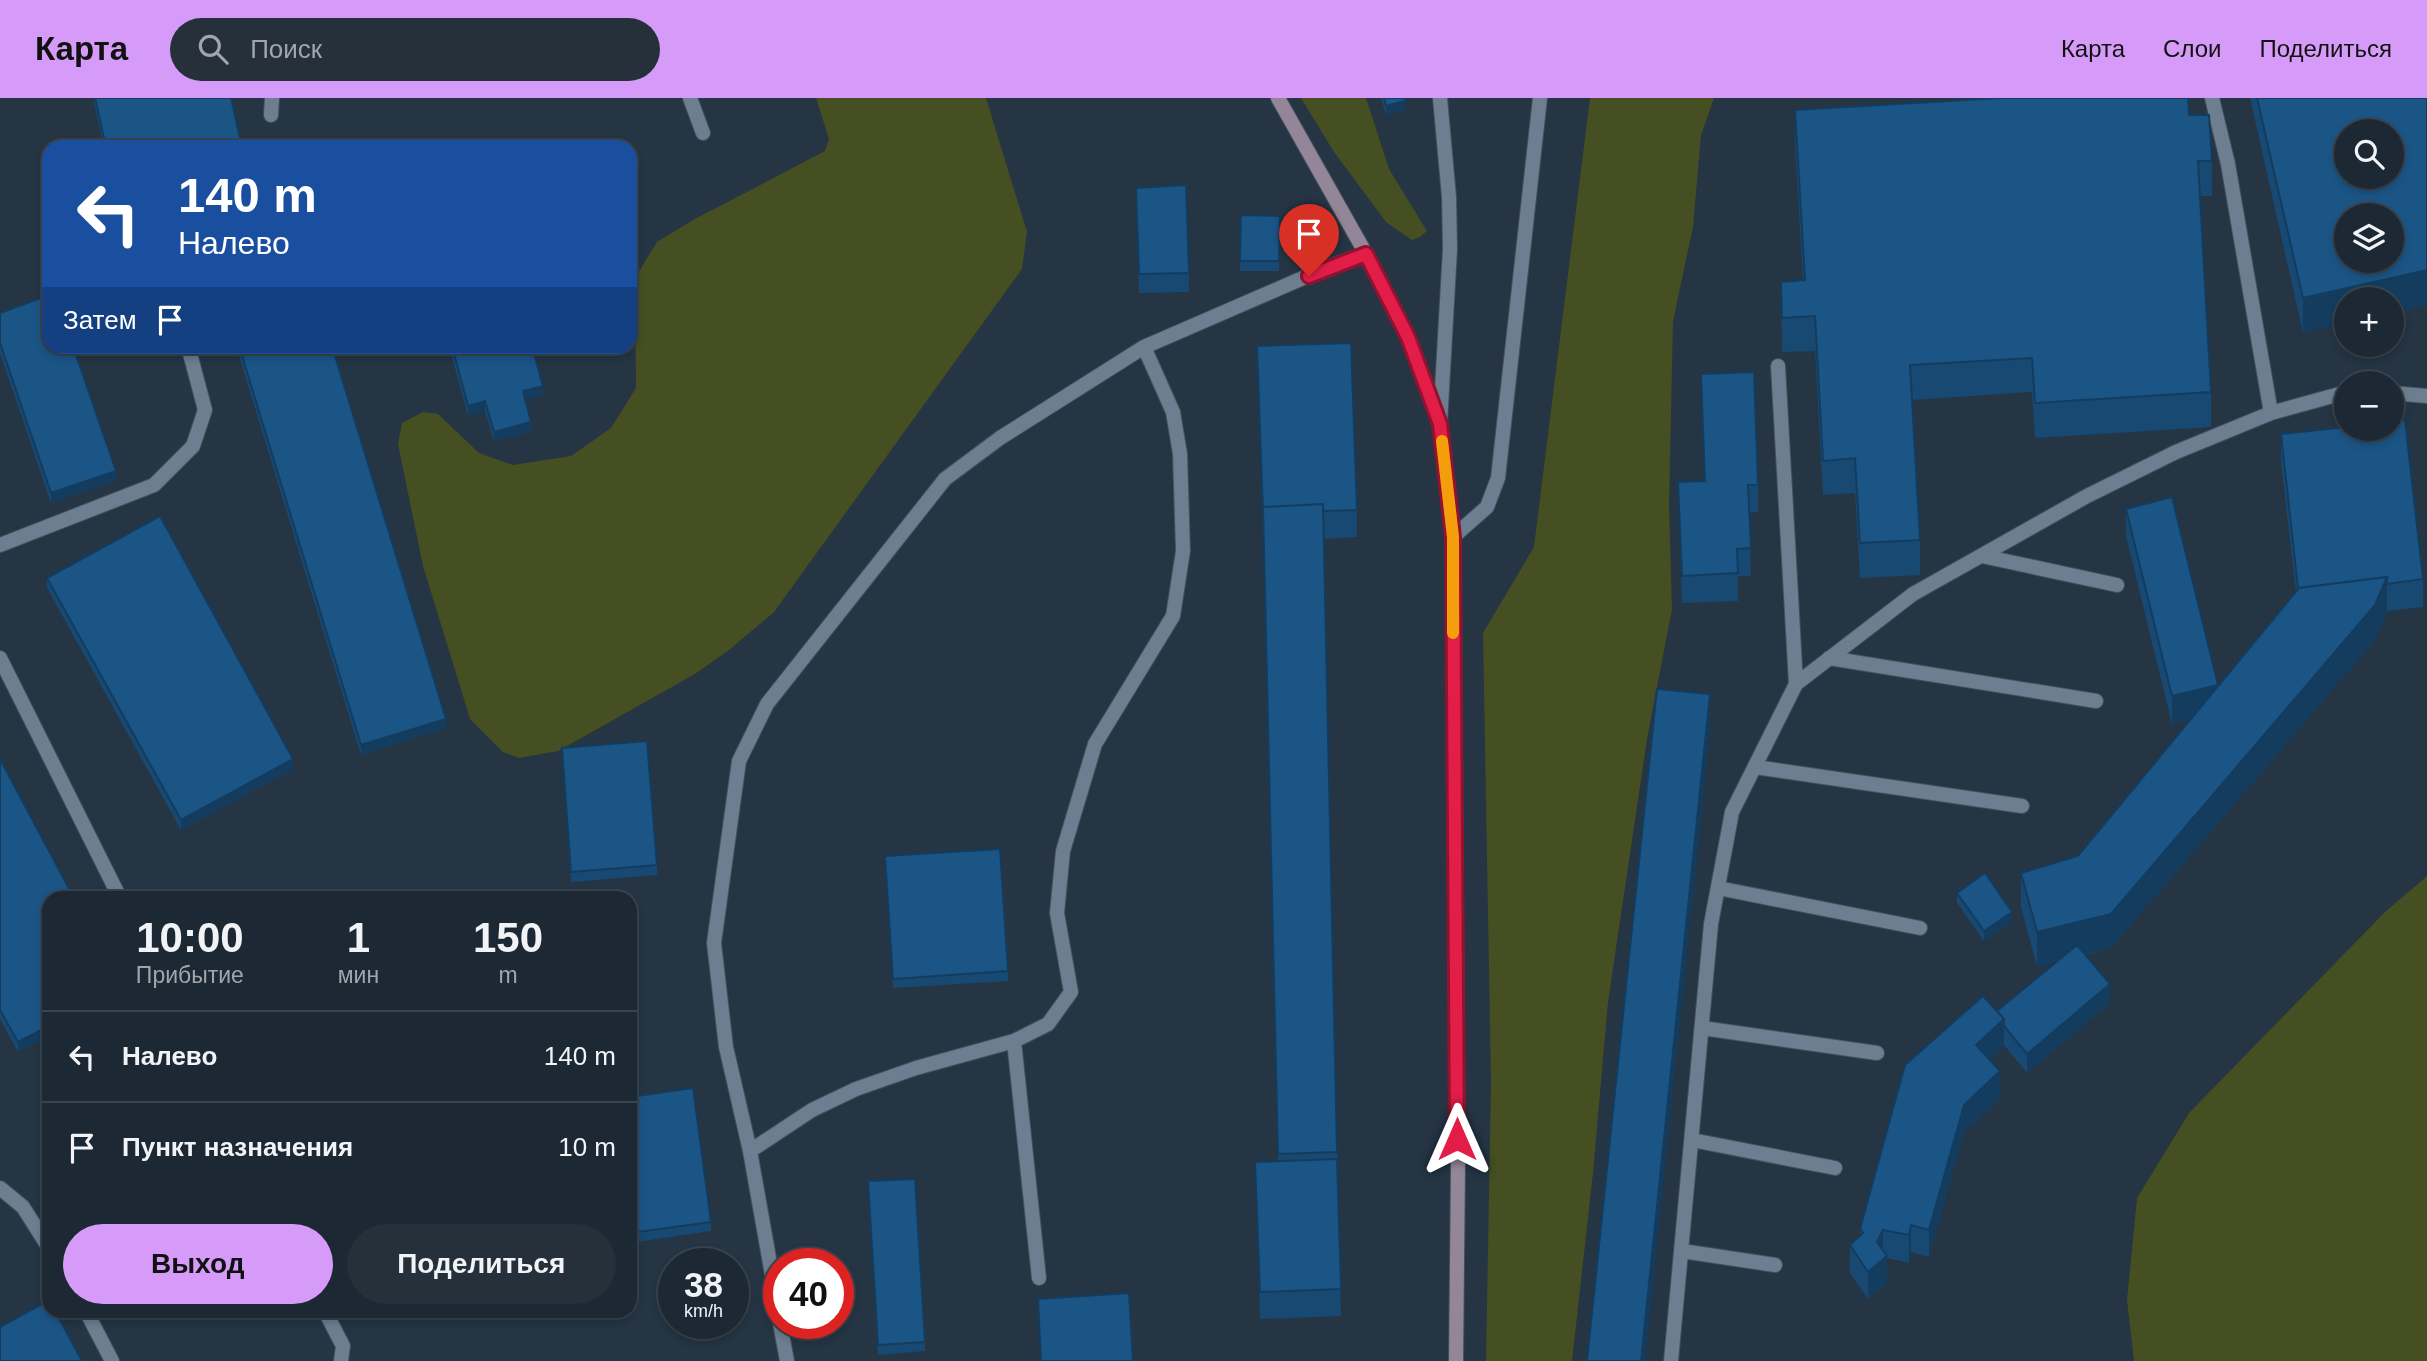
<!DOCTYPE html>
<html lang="ru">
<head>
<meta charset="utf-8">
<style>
  body { margin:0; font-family:Helvetica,sans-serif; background:#25303b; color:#f1f3f6; height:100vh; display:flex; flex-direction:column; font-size:26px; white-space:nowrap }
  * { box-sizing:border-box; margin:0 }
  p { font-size:23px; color:#a0a6ac }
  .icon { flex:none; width:38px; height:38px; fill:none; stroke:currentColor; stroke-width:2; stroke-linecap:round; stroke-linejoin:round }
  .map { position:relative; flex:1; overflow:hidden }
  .sheet { position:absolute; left:42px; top:793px; width:595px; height:427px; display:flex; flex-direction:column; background:#1c2833; border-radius:21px; box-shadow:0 4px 10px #0003,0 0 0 2px #3a444e }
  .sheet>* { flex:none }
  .top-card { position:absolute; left:42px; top:42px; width:595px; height:214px; border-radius:21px; box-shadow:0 4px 10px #0003,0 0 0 2px #3a444e; background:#1a4fa0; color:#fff; overflow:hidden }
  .fabs { position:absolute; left:2334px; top:21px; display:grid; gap:14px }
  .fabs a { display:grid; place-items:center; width:70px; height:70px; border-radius:50%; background:#1c2833; box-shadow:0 4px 10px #0003,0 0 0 2px #3a444e; font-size:35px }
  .speed { position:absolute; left:658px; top:1150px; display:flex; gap:14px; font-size:35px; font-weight:700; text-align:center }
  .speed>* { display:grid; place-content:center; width:91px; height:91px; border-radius:50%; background:#1c2833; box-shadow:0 4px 10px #0003,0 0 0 2px #3a444e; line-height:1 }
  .speed small { font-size:18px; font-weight:400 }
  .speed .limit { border:10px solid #d22; background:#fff; color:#111 }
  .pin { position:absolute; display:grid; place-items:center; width:60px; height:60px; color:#fff; margin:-72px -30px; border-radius:50% 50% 50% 0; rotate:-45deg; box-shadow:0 0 7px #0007 }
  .pin .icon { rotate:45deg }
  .me { position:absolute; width:77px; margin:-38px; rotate:0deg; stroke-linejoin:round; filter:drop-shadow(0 0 5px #0008) }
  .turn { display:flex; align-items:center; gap:24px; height:147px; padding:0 21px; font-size:32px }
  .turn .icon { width:91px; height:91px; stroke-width:2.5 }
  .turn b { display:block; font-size:49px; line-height:60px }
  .then { display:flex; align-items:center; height:66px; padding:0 21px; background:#0003; gap:14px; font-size:26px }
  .eta { display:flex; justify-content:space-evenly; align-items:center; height:119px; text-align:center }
  .eta b { font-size:42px; font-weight:800; line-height:49px }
  .button { display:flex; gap:14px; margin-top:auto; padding:14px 21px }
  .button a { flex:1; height:80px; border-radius:42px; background:#d69bf9; color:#111; font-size:28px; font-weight:800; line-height:80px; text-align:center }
  .button a+a { background:#25303b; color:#f1f3f6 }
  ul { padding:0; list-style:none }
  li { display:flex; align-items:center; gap:21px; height:91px; padding:0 21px; border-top:2px solid #3a444e }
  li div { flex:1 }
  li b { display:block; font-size:26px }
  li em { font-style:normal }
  header { display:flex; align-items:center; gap:42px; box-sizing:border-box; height:98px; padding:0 35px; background:#d69bf9; color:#111 }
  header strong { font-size:33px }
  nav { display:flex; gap:38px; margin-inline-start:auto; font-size:24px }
  .search { width:490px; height:63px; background:#25303b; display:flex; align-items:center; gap:18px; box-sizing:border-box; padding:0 24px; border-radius:38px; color:#a0a6ac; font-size:26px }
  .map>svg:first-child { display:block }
  .green { fill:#454f21 }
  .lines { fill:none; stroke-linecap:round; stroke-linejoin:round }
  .lane-casing { stroke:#43505d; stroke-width:16 }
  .secondary-casing { stroke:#43505d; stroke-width:16 }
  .lane { stroke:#6d7e90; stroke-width:14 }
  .secondary { stroke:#938698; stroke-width:14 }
  .wall { fill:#174973 }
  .shaded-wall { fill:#133c5e }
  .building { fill:#1b5586; stroke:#133c5e; stroke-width:2; fill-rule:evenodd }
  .route-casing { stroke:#92132f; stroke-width:18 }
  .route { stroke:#e11d48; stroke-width:12 }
  .slow { stroke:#f59e0b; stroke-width:12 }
</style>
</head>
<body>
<header>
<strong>Карта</strong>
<div class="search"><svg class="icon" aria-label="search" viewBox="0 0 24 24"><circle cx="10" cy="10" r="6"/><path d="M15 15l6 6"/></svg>Поиск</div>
<nav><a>Карта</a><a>Слои</a><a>Поделиться</a></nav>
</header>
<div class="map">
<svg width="2427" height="1263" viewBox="0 0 2427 1263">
  <rect width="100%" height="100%" fill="#253544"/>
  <path class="green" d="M816 0H986L1027 134 1022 171 774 514 729 552 695 576 558 653 519 660 503 654 470 621 423 468 398 346 402 325 423 314 438 316 479 355 513 367 571 358 611 330 636 290 635 180 657 144 693 122 825 53 829 41Z
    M1301 0H1366L1389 71 1427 133 1420 139 1412 142 1386 124 1334 54Z
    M1590 0H1714L1701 37 1693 129 1673 223 1669 407 1672 511 1647 641 1608 904 1593 1075 1572 1263H1486L1491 985 1483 535 1534 449Z
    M2427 778V1263H2134L2127 1202 2137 1100 2189 1015 2385 814Z"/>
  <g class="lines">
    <defs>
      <path id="lane" d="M690 0 703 35
        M1440 0 1449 99 1450 151 1440 326
        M2212 0 2228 66 2271 315
        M271 17 272 0
        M1778 268 1796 586
        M2392 295 2427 298
        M1453 439 1487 409 1498 380 1540 0
        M0 447 154 387 193 348 205 312 188 248
        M1982 458 2117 487
        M0 560 120 800
        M1829 560 2096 603
        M1755 669 2022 708
        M1718 790 1920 830
        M1702 930 1877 955
        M1014 943 1039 1180
        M1692 1042 1835 1070
        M750 1053 726 949 714 845 739 663 767 606 945 381 1000 340 1144 249 1333 167 1366 156
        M0 1090 23 1109 49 1150
        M1682 1153 1775 1167
        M86 1213 112 1263
        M325 1213 343 1248 341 1263
        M779 1216 750 1053 812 1012 856 991 916 970 1014 943 1048 926 1071 894 1057 815 1063 753 1095 646 1173 518 1183 453 1180 356 1173 314 1144 249
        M780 1225 787 1263
        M1671 1263 1711 826 1732 714 1796 586 1913 496 2087 398 2176 354 2271 315 2347 294"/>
      <path id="secondary" d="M1278 0 1366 156 1408 239 1440 326 1453 439 1458 1068 1456 1263"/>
    </defs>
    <use href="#lane" class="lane-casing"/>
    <use href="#secondary" class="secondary-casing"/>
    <use href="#lane" class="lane"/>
    <use href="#secondary" class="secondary"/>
  </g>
  <path class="wall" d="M94 0H231L241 49H104L94 5Z
    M1381 0H1404L1405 12 1386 17Z
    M2250 0H2427V207L2392 215V201L2303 235Z
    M1795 12 2189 17 2212 63V98H2200L2211 294V329L2035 340 2032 294 1912 302 1920 442V477L1860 480 1855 395 1823 397 1815 253 1782 254 1781 184 1803 182 1795 47Z
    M1136 90 1189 175V194L1139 195Z
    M1241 117 1280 118 1279 173H1240Z
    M0 215 116 383 51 405 0 255Z
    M236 248H332L446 630 361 657Z
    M449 248H532L543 297 525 302 531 334 494 343 485 313 468 318Z
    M1257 248 1357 412V439L1324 441 1341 1218 1260 1221 1255 1064 1278 1063 1263 443Z
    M1701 276 1758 387V414L1749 415 1751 478H1738V503L1682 505 1678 384 1704 383Z
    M2281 336 2423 481V509L2387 513 2375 542 2111 850 2086 857 2110 905 2027 975 2004 947V949L1990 962 2000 1001 1964 1034 1929 1159 1911 1154 1909 1165 1887 1160V1186L1868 1201 1850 1175V1147L1860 1137V1131L1997 913 2056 864 2037 869 2021 809V775L2078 758 2191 621 2172 626 2126 438V411L2218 588 2296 494 2281 364Z
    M47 480 293 671 181 732 47 490Z
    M562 650 657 767V777L571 784Z
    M0 661 49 800V938L18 954 0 921Z
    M885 758 1008 873V883L893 890Z
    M1957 795 2012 824 1984 843 1957 805Z
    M630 999 711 1124V1133L630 1145Z
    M868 1083 925 1244V1253L878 1257Z
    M1038 1201 1133 1263H1040Z"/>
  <path class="shaded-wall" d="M1405 3V12L1386 17V8Z
    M241 45V49H224Z
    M2427 172V207L2392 215V201H2347V225L2303 235V200Z
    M543 288V297L523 303V293Z
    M485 303V313L468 318V308Z
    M531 324V334L494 343V334Z
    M116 373V383L51 405V395Z
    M2387 479V514L2375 542 2111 850 2037 869V834Z
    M2218 587V614L2172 626V598Z
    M1710 596V631L1645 1263H1641Z
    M446 621V630L361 657V647Z
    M293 661V671L181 732V722Z
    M2012 814V824L1984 843V833Z
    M2110 886V905L2027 975V956Z
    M2004 921V949L1976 975V947Z
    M49 928V938L18 954V944Z
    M2000 973V1001L1964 1034 1929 1159V1132L1964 1007Z
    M1911 1127V1154L1909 1165V1137Z
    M1883 1132V1159L1887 1158V1186L1868 1201V1174L1877 1144Z"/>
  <path class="building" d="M95 0H231L241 45 224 49H106Z
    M1384 0H1404L1405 3 1386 8Z
    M2000 0H2188L2189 17H2209L2212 63H2198L2211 294 2035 305 2032 260 1910 267 1920 442 1860 445 1855 360 1823 363 1815 218 1782 220 1781 184 1805 182 1795 12Z
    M2257 0H2427V172L2303 200ZM2347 33H2392V79H2347ZM2347 117H2392V163H2347Z
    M1186 87 1189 175 1139 176 1136 90Z
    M1241 117 1280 118 1279 163H1240Z
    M49 197V248H73L116 373 51 395 0 245V215Z
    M1351 245 1357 412 1323 413V406L1263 409V416L1257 248Z
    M239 248H332L446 621 361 647Z
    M452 248H532L543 288 523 293 531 324 494 334 485 303 468 308Z
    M1754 274 1758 387H1748L1751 450 1737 451 1738 475 1682 478 1678 384 1705 383 1701 276Z
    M2405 322 2423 481 2387 486V479L2298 490 2281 336 2347 329V331H2392V323Z
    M2172 399 2218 587 2172 598 2126 411Z
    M1323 406 1337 1054 1278 1056 1263 409Z
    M160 418 293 661 181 722 47 480Z
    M2387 479 2375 507 2111 816 2037 834 2021 775 2078 758 2299 490Z
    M1657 591 1710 596 1641 1263H1587Z
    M647 643 657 767 571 774 562 650Z
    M0 661 74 800H49V928L18 944 0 912Z
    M1000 751 1008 873 893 881 885 758Z
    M1985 775 2012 814 1984 833 1957 795Z
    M2077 847 2110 886 2027 956 2004 928V921L1997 913Z
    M1983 898 2004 921 1976 947 2000 973 1964 1007 1929 1132 1911 1127 1909 1137 1883 1132 1877 1144 1887 1158 1868 1174 1850 1147 1863 1135 1860 1131 1905 967Z
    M693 990 711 1124 630 1135V999Z
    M1337 1061 1341 1191 1260 1194 1255 1064Z
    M915 1081 925 1244 878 1247 868 1083Z
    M1129 1195 1133 1263H1041L1038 1201Z
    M49 1202V1213H55L82 1263H0V1229Z"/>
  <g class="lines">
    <defs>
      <path id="route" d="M1309 178 1366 156 1408 239 1440 326 1453 439 1457 1041"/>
    </defs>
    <use href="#route" class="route-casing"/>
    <use href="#route" class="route"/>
    <path class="slow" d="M1442 343 1453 439V535"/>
  </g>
</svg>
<div class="fabs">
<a><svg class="icon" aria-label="search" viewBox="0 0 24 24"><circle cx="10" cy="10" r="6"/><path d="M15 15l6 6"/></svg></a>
<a><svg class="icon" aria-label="layers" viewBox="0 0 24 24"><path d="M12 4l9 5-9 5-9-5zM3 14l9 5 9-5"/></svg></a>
<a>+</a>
<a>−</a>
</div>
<div class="speed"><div>38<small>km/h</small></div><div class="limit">40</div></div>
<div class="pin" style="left:1309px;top:178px;background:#d93025"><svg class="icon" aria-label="arrive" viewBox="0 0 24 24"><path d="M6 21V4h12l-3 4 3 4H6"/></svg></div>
<svg class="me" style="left:1457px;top:1041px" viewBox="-20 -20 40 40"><path d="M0-17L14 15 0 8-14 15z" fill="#e11d48" stroke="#fff" stroke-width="4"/></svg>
<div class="top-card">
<div class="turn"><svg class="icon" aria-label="left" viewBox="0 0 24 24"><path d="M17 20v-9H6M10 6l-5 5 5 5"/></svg><div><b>140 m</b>Налево</div></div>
<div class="then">Затем<svg class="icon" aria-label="arrive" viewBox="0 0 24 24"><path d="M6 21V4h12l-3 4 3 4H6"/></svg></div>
</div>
<section class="sheet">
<div class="eta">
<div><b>10:00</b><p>Прибытие</p></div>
<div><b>1</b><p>мин</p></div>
<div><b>150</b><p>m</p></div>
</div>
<ul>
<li><svg class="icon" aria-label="left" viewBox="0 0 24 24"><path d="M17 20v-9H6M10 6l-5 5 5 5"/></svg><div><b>Налево</b></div><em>140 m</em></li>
<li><svg class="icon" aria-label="arrive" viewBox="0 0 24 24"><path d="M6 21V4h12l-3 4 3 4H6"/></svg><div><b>Пункт назначения</b></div><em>10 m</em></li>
</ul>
<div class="button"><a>Выход</a><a>Поделиться</a></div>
</section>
</div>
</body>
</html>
